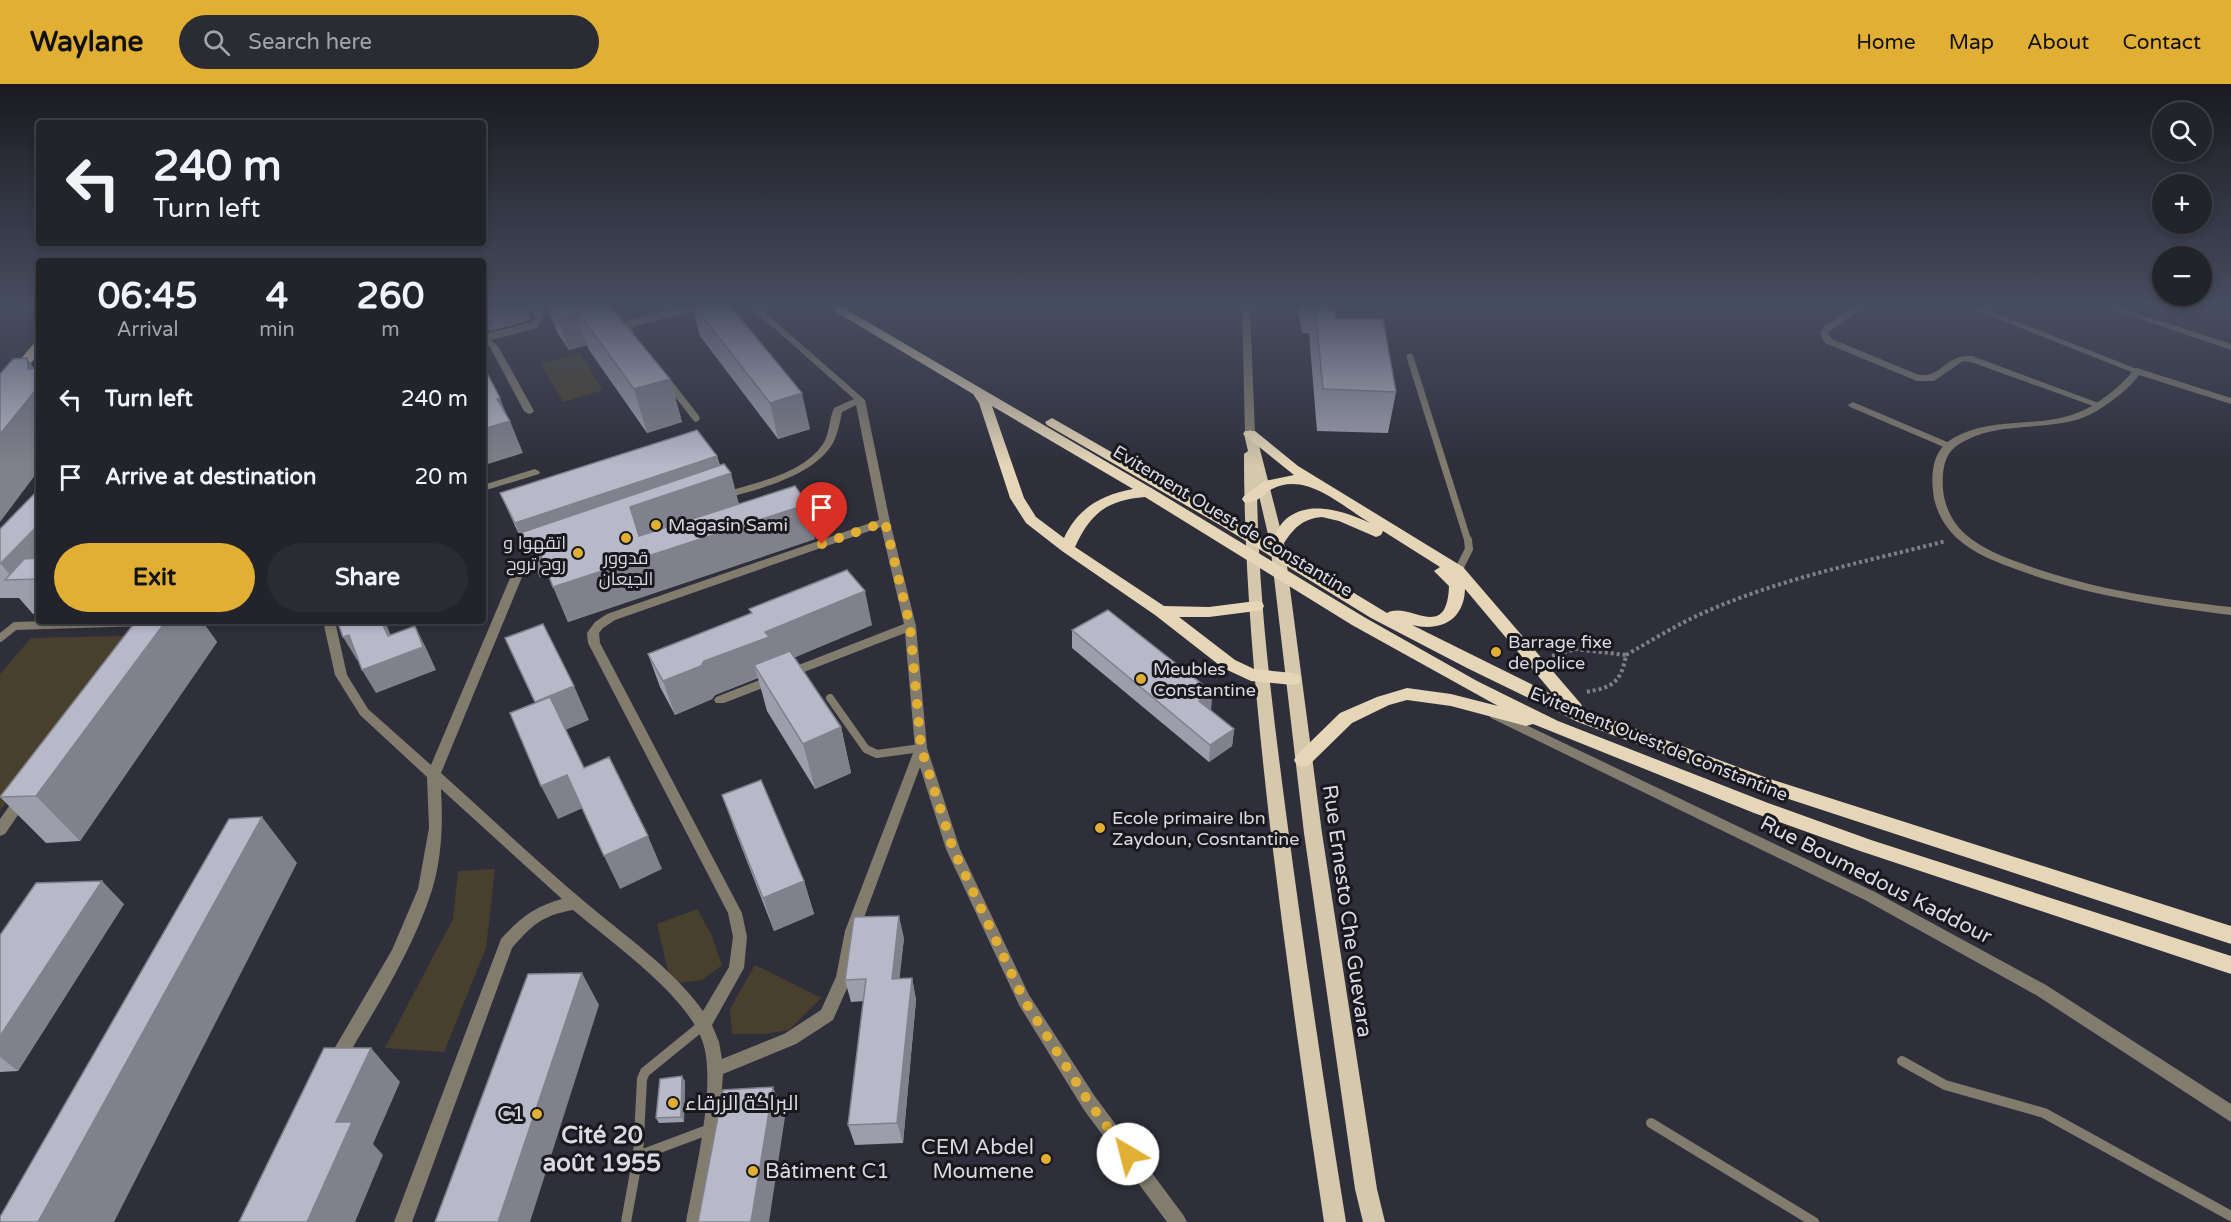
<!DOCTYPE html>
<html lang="en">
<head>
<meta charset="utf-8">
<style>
  body { margin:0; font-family:"Varela Round",Cairo,sans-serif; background:#2b2b34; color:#f1f3f6; height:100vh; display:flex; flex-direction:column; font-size:22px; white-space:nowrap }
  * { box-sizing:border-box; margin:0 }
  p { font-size:20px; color:#a3a4a9 }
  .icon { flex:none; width:33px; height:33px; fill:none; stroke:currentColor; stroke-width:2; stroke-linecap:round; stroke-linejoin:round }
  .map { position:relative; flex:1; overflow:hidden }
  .details { position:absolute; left:36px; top:174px; width:450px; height:366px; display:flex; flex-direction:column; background:#23232c; border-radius:6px; box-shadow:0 3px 9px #0003,0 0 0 2px #404048 }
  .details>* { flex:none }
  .top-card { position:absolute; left:36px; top:36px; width:450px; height:126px; border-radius:6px; box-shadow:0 3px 9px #0003,0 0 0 2px #404048; background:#23232c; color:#f1f3f6; overflow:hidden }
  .fabs { position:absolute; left:2152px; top:18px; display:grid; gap:12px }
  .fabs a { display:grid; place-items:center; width:60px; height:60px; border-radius:50%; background:#23232c; box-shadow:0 3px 9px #0003,0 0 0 2px #404048; font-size:30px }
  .pin { position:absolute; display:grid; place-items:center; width:51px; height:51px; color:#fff; margin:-62px -26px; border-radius:50% 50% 50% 0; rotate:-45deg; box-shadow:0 0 6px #0007 }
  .pin .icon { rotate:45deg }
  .me { position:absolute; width:66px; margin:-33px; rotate:323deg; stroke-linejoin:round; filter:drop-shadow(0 0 4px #0008) }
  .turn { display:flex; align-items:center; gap:21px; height:126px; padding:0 18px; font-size:27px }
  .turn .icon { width:78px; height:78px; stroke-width:2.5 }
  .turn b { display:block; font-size:42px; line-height:51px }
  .eta { display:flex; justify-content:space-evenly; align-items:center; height:102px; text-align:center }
  .eta b { font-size:36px; font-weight:800; line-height:42px }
  .button { display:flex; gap:12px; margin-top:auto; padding:12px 18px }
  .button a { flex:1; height:69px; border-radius:36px; background:#e1af34; color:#111; font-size:24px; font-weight:800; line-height:69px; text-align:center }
  .button a+a { background:#2b2b34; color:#f1f3f6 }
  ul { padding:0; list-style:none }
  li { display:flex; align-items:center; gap:18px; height:78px; padding:0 18px }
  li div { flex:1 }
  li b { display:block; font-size:22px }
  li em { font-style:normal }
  header { display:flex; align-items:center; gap:36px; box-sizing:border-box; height:84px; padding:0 30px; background:#e1af34; color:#111 }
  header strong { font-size:28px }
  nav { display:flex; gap:33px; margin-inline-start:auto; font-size:21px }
  .search { width:420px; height:54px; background:#2b2b34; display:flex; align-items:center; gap:15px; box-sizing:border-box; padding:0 21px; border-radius:33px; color:#a3a4a9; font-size:22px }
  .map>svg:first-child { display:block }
  .green { fill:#48402d }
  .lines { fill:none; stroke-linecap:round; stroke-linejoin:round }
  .path { stroke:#80808a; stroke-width:4; stroke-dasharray:3 3; stroke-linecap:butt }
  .service-far2 { stroke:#827c6f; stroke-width:7 }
  .service-far1 { stroke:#827c6f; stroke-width:8 }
  .service { stroke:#827c6f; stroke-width:10 }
  .minor { fill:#827c6f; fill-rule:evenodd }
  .tertiary { fill:#827c6f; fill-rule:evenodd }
  .primary { fill:#d5c8ac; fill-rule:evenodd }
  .trunk { fill:#e5d6b8; fill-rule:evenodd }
  .wall { fill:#9d9eac }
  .shaded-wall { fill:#80818c }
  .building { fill:#b7b8c8; stroke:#80818c; stroke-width:1.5 }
  .route { stroke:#e1af34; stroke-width:10; stroke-dasharray:0 18 }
  .poi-dot { fill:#e1af34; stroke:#18181d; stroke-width:2 }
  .labels { text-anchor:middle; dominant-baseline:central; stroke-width:6; stroke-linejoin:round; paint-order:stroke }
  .street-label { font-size:18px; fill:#dadae2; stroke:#18181d }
  .poi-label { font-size:18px; fill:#dadae2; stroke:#18181d; text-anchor:start }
  .near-street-label { font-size:21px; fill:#dadae2; stroke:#18181d }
  .near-poi-label { font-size:21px; fill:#dadae2; stroke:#18181d; text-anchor:start }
  .near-neighbourhood-label { font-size:24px; font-weight:bold; fill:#dadae2; stroke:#18181d }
</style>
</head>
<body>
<header>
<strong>Waylane</strong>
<div class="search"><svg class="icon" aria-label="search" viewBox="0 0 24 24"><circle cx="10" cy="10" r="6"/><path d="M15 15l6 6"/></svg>Search here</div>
<nav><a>Home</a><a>Map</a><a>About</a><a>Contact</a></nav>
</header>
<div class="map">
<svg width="2231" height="1138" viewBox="0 0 2231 1138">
  <rect width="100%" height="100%" fill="#2f2f3b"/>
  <path class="green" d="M580 269 603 306 563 318 541 280Z
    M128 552 0 727V590L31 554Z
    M495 785 486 864 444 968 385 964 453 835 458 787Z
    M697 825 712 852 722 881 702 896 671 900 657 840Z
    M755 881 821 914 789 946 764 950H732L730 925Z"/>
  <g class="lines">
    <path class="path" d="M1626 571C1651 557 1676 541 1703 529 1781 494 1864 478 1946 457
      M1552 572 1575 565 1626 571C1621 599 1612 604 1585 608"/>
    <path class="service-far2" d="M630 248 625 241 694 223
      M484 254 535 241 540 232 533 223
      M1410 273 1468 457
      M665 294 696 334"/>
    <path class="service-far1" d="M1458 487 1469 465 1468 456
      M0 554 15 542 145 538
      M830 614 866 665 877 670 921 664"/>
    <path class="service" d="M1902 977 1945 1001 2044 1029 2231 1132
      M1651 1039 1814 1138
      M638 1072 642 995 645 988 704 940
      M626 1138 638 1072 710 1045"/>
    <path class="minor" d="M750 223H759L865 316 890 438 916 542 927 664 960 765 1029 911 1096 1014 1184 1132 1187 1138H1167L1084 1026 1019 921 946 765 920 683 859 847 852 893 833 936 796 960 723 990 719 1047 704 1138H686C694 1093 718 998 702 956 686 911 610 857 573 826 543 831 532 841 512 864L412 1138H394L501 855C519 835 535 822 562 815L441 705C443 739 442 774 432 806 412 869 374 926 342 982L336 985 330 982 328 977 330 972 392 866 418 805 429 744 427 693 360 631 335 591 323 537H335L347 591 368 625 431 681 511 492 520 479 542 471H550L552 473 550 475 528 485 522 493 441 689C489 732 536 777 585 818 625 852 672 884 703 927L729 883 733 853 728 829 588 559 587 549 595 538 607 530 879 436 856 321 842 328C840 338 838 349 833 359 814 392 757 406 722 415L717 412 718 410C752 399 801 392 823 360 830 349 829 335 834 324L854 315ZM881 443 904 540 716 613 714 616 716 619H724L905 549 915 664 845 847 836 893 821 926 784 950 722 975 719 958 712 941 744 884 747 853 742 829 600 559 599 549 603 544 615 536Z
      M1242 223H1250L1255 350 1250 353 1245 350Z
      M1855 223H1865L1831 246 1828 249 1832 255 1919 291C1943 293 1945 270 1972 272L2104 321 2102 323H2096L1971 278 1963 277 1934 297H1917L1825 259 1820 249 1825 242Z
      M1968 223H1980L2142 287 2137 290 2134 289Z
      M2105 223H2118L2231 260V266Z
      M483 250 498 262 534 327 532 329 529 330 524 327 490 263 483 257Z
      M1853 318 1952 360 1954 362 1952 364H1946L1850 323 1848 321Z
      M535 385 540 388 539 390 483 407V401Z
      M1495 626 1875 808 2046 901 2231 1020V1038L2036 911 1865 816 1491 634 1489 631 1491 628Z
      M22 710 27 711 29 715 5 750 0 752V735L17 711Z"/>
    <path class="tertiary" d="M2137 284 2231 314V320L2139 291C2132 301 2123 308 2113 316 2103 323 2093 330 2082 334 2041 348 1995 336 1958 361 1943 370 1942 390 1943 406 1945 423 1952 438 1965 450 1982 465 2004 473 2026 481 2092 505 2161 515 2231 523V531C2158 522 2086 511 2018 486 1999 479 1980 472 1964 460 1947 447 1935 429 1933 407 1931 389 1933 368 1949 357 1988 331 2035 345 2077 329 2088 325 2098 318 2108 311 2118 303 2127 295 2134 285Z"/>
    <path class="primary" d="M1250 346 1256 350 1284 459 1322 749 1377 1105 1385 1138H1363L1355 1105 1304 749 1270 459 1257 403C1258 512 1272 621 1286 729 1304 865 1324 1002 1346 1138H1324C1304 1006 1286 874 1270 742 1256 618 1244 495 1244 370L1248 367 1244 350Z"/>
    <path class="trunk" d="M828 223H842L1153 405 1364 533 1477 597 1558 637 1768 719 1871 756 2231 872V890L1860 767 1754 729 1533 640 1526 642 1451 622 1407 616 1389 621 1352 639 1309 681 1303 683 1297 681 1294 676 1297 671 1340 629 1377 613 1407 604 1451 610 1498 622 1352 541 1145 413C1108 416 1091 428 1075 463L1164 522 1209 523 1256 517 1262 518 1264 522 1262 526 1256 527 1209 533H1179L1235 576 1254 585 1293 589 1299 591 1301 595 1299 599 1293 601 1251 597 1223 584 1155 531 1062 467 1026 439 1010 414 979 319 973 310ZM992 322 1133 405C1101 411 1078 424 1064 454L1036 433 1024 414Z
      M39 257V269L5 311 0 312V300L35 258Z
      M1052 334 1270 459C1274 452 1278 444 1283 438 1306 414 1344 427 1370 439 1342 422 1306 387 1272 405 1263 410 1256 421 1244 418L1242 415 1244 412 1265 397 1294 391 1243 350 1245 347H1255L1298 382 1463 483 1581 620 1583 625 1767 694 2231 842V860L1755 704 1578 638 1467 584 1371 534 1220 441 1047 341 1045 338ZM1322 433 1339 437 1376 453 1381 451 1383 447 1440 483 1434 487 1449 502C1447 560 1409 516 1387 529L1278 463 1282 462C1293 445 1301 435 1322 433ZM1465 505 1555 612 1412 541C1441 548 1464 536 1465 505Z"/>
  </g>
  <path class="wall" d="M483 223 531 236 490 247 483 236Z
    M548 223H611L670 295 682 338 647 349 589 266 587 261 569 266 557 248Z
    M692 223H731L810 345 778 355 700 252Z
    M1298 223H1334L1336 234 1396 308 1388 349 1317 347 1309 249H1302Z
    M717 372 720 381 739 420 815 455 568 538 548 490 540 493 515 442 500 409Z
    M39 405V529L33 530 19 514H0V445Z
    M749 525 872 541 794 573 841 643 851 689 815 705 767 627 758 594 715 611 712 615 675 631 660 603 648 570 751 529Z
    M136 537H202L217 558 80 757 46 759 0 713Z
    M1072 546 1212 608 1211 626 1234 645 1232 662 1209 678 1072 564Z
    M722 711 804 797 814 830 774 847 734 744Z
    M124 820 18 987 0 988V851Z
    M904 854 899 895 912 894 916 916 903 1059 855 1061 848 1041 864 917 851 918 845 896Z
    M685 997 684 1038 659 1039 656 1034Z"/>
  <path class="shaded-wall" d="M496 223H526L531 236 490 247 483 230V226Z
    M577 230 587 261 569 266 558 235Z
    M27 274 39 291 28 285Z
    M670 295 682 338 647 349 634 305Z
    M39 302V386L0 438V350Z
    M802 309 810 345 778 355 770 319Z
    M500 314 509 337H510L523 369 488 380 483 369V345L497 315Z
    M717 372 722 392 731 389 740 424 808 420 815 455 568 538 553 503 549 490 540 493 525 458 520 449 530 472H529L515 439Z
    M39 440V495L14 496 1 480Z
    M865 507 872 541 777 581H754L758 594 715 611 712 615 675 631 663 597 765 548Z
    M166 537H202L217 558 80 757 36 712Z
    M381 537H385L399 572 415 542 427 566 436 586 376 609 362 586 388 552Z
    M349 551 363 574 357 576 343 553Z
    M574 602 589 636 551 652 535 618Z
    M1212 608 1211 626 1199 617Z
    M841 643 851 689 815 705 803 660Z
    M1234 645 1232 662 1209 678 1210 661Z
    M567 691 583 724 558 735 541 702Z
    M262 733 297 779 114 1138H38Z
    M648 752 662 785 620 805 604 772Z
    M102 797 124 820 18 987 0 973V952Z
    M804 797 814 830 774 847 763 814Z
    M899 832 904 854 897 917 892 895Z
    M582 889 599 921 530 1138H498Z
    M912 894 916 916 903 1059 897 1039Z
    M371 964 400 998 373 1060 383 1071 355 1138H307L336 1038Z
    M682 992 685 997 684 1038 681 1033Z
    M773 1003 785 1033 769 1138H751Z"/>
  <path class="building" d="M483 223H496L483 226Z
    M550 223H579L575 224 577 230 558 235Z
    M579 223H611L670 295 634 305 575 224Z
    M695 223H731L802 309 770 319Z
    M1315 223H1334L1336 234 1383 235 1396 308 1323 305Z
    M27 274 28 285 39 284V302L0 350V290L13 275Z
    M483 281 500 314 497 315 510 337 483 345Z
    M697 346 717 372 515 439 500 409Z
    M724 380 731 389 630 423 639 452 795 402 808 420 553 503 534 454 525 458 520 449Z
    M39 405V440L0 480V445Z
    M39 474V495L5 496 24 475Z
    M847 486 865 507 765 548 769 553 704 577 701 582 663 597 648 570 752 529 749 525Z
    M1108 526 1212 608 1199 617 1234 645 1210 661 1072 546Z
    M136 537H166L36 712 0 713Z
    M337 537H381L388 552 415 542 423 563 362 586 349 551 343 553Z
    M543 540 574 602 535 618 505 554Z
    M790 567 841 643 803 660 754 581Z
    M550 613 584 684 609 673 648 752 604 772 567 691 541 702 510 629Z
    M761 696 804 797 763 814 722 711Z
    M262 733 38 1138H0V1133L229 735Z
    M102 797 0 952V851L36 799Z
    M899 832 892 895 912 894 897 1039 848 1041 866 895 845 896 854 833Z
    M582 889 498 1138H435L528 890Z
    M324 964H371L336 1038H352L307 1138H239Z
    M682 992 681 1033 656 1034 660 995Z
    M773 1003 751 1138H698L723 1006Z"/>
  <linearGradient id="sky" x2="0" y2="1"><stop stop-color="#1a1a20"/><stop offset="0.58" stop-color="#474d60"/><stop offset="1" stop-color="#474d60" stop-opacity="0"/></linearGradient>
  <rect width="2231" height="382" fill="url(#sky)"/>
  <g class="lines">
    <path class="route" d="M822 460 885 438 910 542 921 664 953 765 1024 916 1090 1020 1128 1070"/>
  </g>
  <g class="poi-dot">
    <circle cx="656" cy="441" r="6"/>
    <circle cx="626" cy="454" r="6"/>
    <circle cx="578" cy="469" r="6"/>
    <circle cx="1496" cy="568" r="6"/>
    <circle cx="1141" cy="595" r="6"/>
    <circle cx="1100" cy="744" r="6"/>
    <circle cx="673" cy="1019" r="6"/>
    <circle cx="537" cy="1030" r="6"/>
    <circle cx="1046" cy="1075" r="6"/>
    <circle cx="753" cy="1087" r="6"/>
  </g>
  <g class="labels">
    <g class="street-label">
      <text transform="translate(1233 437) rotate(31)">Evitement Ouest de Constantine</text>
      <text transform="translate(1659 660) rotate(22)">Evitement Ouest de Constantine</text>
    </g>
    <g class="poi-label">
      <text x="668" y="441">Magasin Sami</text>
      <text x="566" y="459" text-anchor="end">اتقهوا و<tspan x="566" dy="21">روح تروح</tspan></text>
      <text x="626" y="474" text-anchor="middle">قدوور<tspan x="626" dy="21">الجيعان</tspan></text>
      <text x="1508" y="558">Barrage fixe<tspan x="1508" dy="21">de police</tspan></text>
      <text x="1153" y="585">Meubles<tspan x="1153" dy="21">Constantine</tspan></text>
      <text x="1112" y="734">Ecole primaire Ibn<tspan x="1112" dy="21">Zaydoun, Cosntantine</tspan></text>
    </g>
    <g class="near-street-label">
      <text transform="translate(1876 796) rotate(27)">Rue Boumedous Kaddour</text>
      <text transform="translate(1347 827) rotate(82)">Rue Ernesto Che Guevara</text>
    </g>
    <g class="near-poi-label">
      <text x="685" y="1019">البراكة الزرقاء</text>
      <text x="525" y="1030" text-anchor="end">C1</text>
      <text x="1034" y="1063" text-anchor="end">CEM Abdel<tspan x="1034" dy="24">Moumene</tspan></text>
      <text x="765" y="1087">Bâtiment C1</text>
    </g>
    <g class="near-neighbourhood-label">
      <text x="602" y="1051">Cité 20<tspan x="602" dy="28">août 1955</tspan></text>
    </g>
  </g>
</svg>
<div class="fabs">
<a><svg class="icon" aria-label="search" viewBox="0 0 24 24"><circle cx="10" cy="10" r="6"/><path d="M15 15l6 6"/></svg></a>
<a>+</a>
<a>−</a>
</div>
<div class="pin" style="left:822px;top:460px;background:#d93025"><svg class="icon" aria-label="arrive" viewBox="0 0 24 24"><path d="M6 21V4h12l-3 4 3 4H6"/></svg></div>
<svg class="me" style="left:1128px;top:1070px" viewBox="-20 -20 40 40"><circle r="19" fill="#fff"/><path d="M0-13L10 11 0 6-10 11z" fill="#e1af34"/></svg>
<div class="top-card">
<div class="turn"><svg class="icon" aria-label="left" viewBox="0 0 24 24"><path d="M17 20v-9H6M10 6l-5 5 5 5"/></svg><div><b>240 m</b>Turn left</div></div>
</div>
<section class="details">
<div class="eta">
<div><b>06:45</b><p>Arrival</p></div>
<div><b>4</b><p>min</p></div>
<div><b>260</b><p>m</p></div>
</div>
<ul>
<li><svg class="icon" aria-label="left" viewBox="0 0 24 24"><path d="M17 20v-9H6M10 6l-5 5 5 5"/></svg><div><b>Turn left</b></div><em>240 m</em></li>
<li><svg class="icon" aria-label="arrive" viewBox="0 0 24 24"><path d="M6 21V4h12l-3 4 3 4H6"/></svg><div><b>Arrive at destination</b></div><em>20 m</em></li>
</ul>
<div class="button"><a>Exit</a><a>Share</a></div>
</section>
</div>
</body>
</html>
